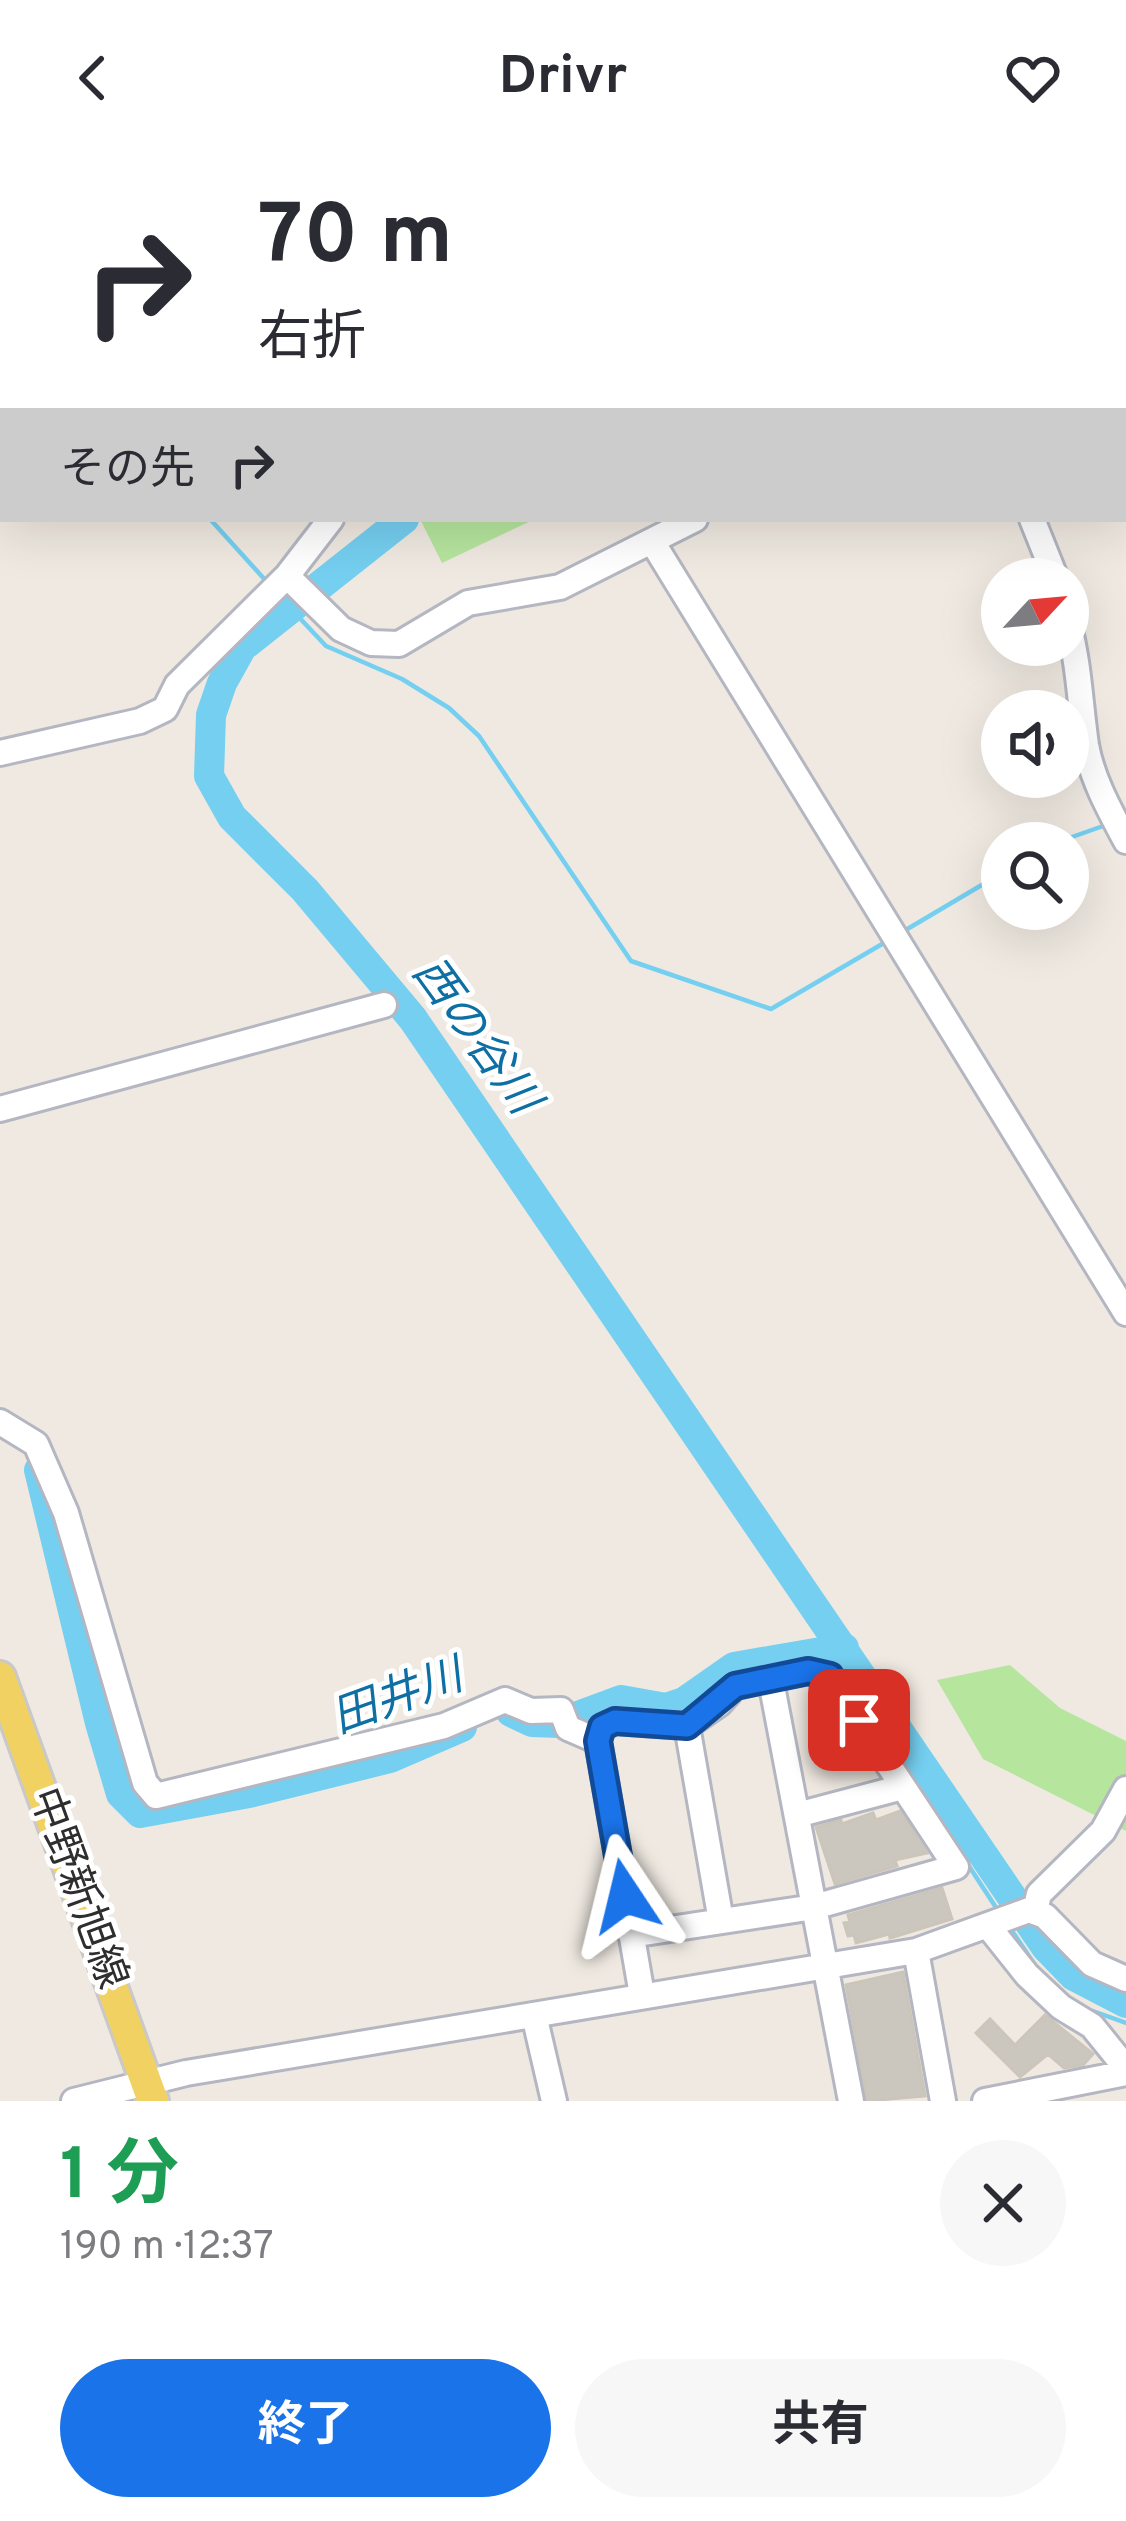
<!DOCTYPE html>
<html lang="ja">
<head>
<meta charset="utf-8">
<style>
  body { margin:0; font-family:Overpass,"Noto Sans JP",sans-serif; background:#f7f7f7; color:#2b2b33; height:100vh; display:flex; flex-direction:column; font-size:45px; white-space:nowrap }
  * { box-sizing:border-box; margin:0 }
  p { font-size:39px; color:#7c7c81 }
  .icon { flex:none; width:66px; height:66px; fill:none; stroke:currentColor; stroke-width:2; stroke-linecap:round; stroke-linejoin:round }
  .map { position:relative; height:1945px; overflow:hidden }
  .drawer { display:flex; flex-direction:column; background:#fff; flex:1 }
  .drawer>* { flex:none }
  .guide { position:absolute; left:0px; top:0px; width:1128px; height:366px; box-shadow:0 12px 48px #0002; background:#fff; color:#2b2b33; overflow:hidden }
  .needle { width:78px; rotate:64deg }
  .controls { position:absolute; left:981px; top:402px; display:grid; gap:24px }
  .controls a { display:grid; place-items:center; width:108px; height:108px; border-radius:50%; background:#fff; box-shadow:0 12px 48px #0002; font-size:60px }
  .pin { position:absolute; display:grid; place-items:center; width:102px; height:102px; color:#fff; margin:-51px; border-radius:24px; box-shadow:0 6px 18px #0006 }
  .me { position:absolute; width:132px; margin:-66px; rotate:350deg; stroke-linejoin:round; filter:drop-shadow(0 0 9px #0008) }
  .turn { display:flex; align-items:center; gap:42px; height:252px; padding:0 60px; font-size:54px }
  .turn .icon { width:156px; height:156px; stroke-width:2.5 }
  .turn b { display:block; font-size:84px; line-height:102px }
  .then { display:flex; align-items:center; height:114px; padding:0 60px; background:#0003; gap:24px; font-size:45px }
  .round { display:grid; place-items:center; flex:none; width:126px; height:126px; border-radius:63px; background:#f7f7f7 }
  .overview { display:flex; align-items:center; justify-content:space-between; height:204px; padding:0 60px }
  h1 { font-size:72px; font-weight:700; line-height:90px; color:#1e9e55 }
  .primary-button { display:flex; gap:24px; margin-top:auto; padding:24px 60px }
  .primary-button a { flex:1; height:138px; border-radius:72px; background:#1a73e8; color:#fff; font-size:48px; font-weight:700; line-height:138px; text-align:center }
  .primary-button a+a { background:#f7f7f7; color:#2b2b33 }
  header { display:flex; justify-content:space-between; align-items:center; height:156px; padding:0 60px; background:#fff; font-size:54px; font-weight:700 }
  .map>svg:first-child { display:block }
  .green { fill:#b6e59e }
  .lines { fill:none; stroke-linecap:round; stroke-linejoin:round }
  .stream { stroke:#75cff0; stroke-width:4.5 }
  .river { stroke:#75cff0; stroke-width:30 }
  .building { fill:#cbc7bf; stroke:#cbc5ba; stroke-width:3 }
  .minor-casing { stroke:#b4b7c1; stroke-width:30 }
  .major-casing { stroke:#c9c9c9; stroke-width:36 }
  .minor { stroke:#fff; stroke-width:24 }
  .major { stroke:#f2d163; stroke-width:30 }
  .route-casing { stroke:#114b97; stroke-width:30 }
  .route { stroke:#1a73e8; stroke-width:21 }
  .labels { text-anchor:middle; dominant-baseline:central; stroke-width:10; stroke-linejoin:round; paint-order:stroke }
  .street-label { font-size:42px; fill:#2e2e2e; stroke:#fff }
  .water-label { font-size:45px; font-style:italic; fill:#0d6fa3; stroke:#fff }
</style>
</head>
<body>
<header><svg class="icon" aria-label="back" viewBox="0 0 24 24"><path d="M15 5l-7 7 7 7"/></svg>Drivr<svg class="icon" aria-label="heart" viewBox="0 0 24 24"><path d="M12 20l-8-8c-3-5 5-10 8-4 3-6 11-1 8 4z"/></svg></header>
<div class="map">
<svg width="1126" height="1945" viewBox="0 0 1126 1945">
  <rect width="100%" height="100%" fill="#efe9e1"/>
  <path class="green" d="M420 363H535L442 407Z
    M1010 1509 1060 1552 1126 1585V1675L983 1603 937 1524Z"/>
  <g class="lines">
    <path class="stream" d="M139 0V3
      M210 363 267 426
      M278 439 326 490 402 523 449 552 479 580 631 805 771 853 889 784
      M1055 687 1106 669
      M904 775 1002 717
      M825 1495 835 1510
      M965 1704 995 1750
      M1010 1772 1037 1812
      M1087 1853 1126 1867"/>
    <path class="river" d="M895 3 897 0
      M404 363 242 491 222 527 211 559 209 620 232 661 305 734 413 863 1046 1791 1074 1820 1126 1847
      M39 1314 100 1567 121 1638 140 1657 249 1637 390 1602 462 1571
      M511 1556 532 1566 559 1567 621 1544 666 1552 684 1546 734 1511 844 1492"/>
  </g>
  <path class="building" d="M900 1655 927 1697 895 1704 897 1710 835 1728 816 1671 841 1664 842 1668 873 1657 876 1664Z
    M942 1732 952 1763 890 1782 889 1778 856 1787 854 1779 848 1780 844 1767 850 1766 848 1759Z
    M903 1816 925 1940 867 1945 846 1829Z
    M1045 1859 1093 1898 1083 1909 1064 1912 1048 1898 1020 1921 976 1877 990 1863 1015 1889Z"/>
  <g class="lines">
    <defs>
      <path id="minor" d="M308 0V3
        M1032 363 1056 423
        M653 387 1126 1157
        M287 420 341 473 371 487 399 488 468 447 560 431 695 363
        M1068 467C1079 508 1080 547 1086 589 1092 623 1110 655 1126 685
        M0 597 140 565 165 553 177 529 287 420 331 363
        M0 953 384 849
        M0 1266 36 1288 66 1357 145 1627 156 1640 444 1570 505 1544 531 1555 561 1554 568 1572 598 1585
        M771 1525 851 1945
        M687 1570 721 1765
        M797 1659 903 1631
        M1035 1755 1039 1738 1103 1675 1126 1633
        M988 1770 1027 1819 1061 1851 1092 1870 1126 1912
        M631 1779 814 1751 956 1711 830 1520 808 1515 735 1530 719 1548 687 1570 615 1565 602 1571 598 1585 642 1839
        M916 1795 943 1945
        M534 1859 554 1945
        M74 1945 186 1917 916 1795 1029 1754 1045 1760 1092 1808 1126 1823
        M985 1945 1126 1917"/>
      <path id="major" d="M0 1521 153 1945"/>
    </defs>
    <use href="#minor" class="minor-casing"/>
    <use href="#major" class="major-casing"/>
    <use href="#minor" class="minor"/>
    <use href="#major" class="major"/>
  </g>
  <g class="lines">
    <defs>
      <path id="route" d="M625 1740 598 1585 602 1571 615 1565 687 1570 735 1530 808 1515 830 1520 859 1564"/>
    </defs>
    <use href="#route" class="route-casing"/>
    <use href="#route" class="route"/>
  </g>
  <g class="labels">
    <g class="street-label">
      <text transform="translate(76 1733) rotate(70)">中野新旭線</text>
    </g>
    <g class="water-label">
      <text transform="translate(474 881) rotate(54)">西の谷川</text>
      <text transform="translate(398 1543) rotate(-20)">田井川</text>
    </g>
  </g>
</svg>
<div class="controls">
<a><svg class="needle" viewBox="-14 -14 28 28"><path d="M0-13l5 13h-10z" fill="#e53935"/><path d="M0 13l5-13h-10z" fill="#7c7c81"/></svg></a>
<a><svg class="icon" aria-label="sound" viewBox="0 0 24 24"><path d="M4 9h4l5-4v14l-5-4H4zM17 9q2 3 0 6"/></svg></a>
<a><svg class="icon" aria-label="search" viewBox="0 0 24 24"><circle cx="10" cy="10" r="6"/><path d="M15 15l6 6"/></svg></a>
</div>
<div class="pin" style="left:859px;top:1564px;background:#d93025"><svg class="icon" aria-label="arrive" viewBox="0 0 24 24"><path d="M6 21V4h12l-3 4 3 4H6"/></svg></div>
<svg class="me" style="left:625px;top:1740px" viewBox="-20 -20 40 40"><path d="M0-17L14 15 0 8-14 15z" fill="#1a73e8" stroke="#fff" stroke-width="4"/></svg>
<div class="guide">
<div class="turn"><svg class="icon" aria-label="right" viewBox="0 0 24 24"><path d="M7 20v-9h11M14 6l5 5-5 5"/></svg><div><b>70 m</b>右折</div></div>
<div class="then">その先<svg class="icon" aria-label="right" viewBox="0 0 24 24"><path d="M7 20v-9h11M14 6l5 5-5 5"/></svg></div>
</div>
</div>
<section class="drawer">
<div class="overview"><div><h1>1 分</h1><p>190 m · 12:37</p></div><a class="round"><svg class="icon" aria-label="close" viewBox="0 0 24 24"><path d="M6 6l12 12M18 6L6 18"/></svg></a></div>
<div class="primary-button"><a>終了</a><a>共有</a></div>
</section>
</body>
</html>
